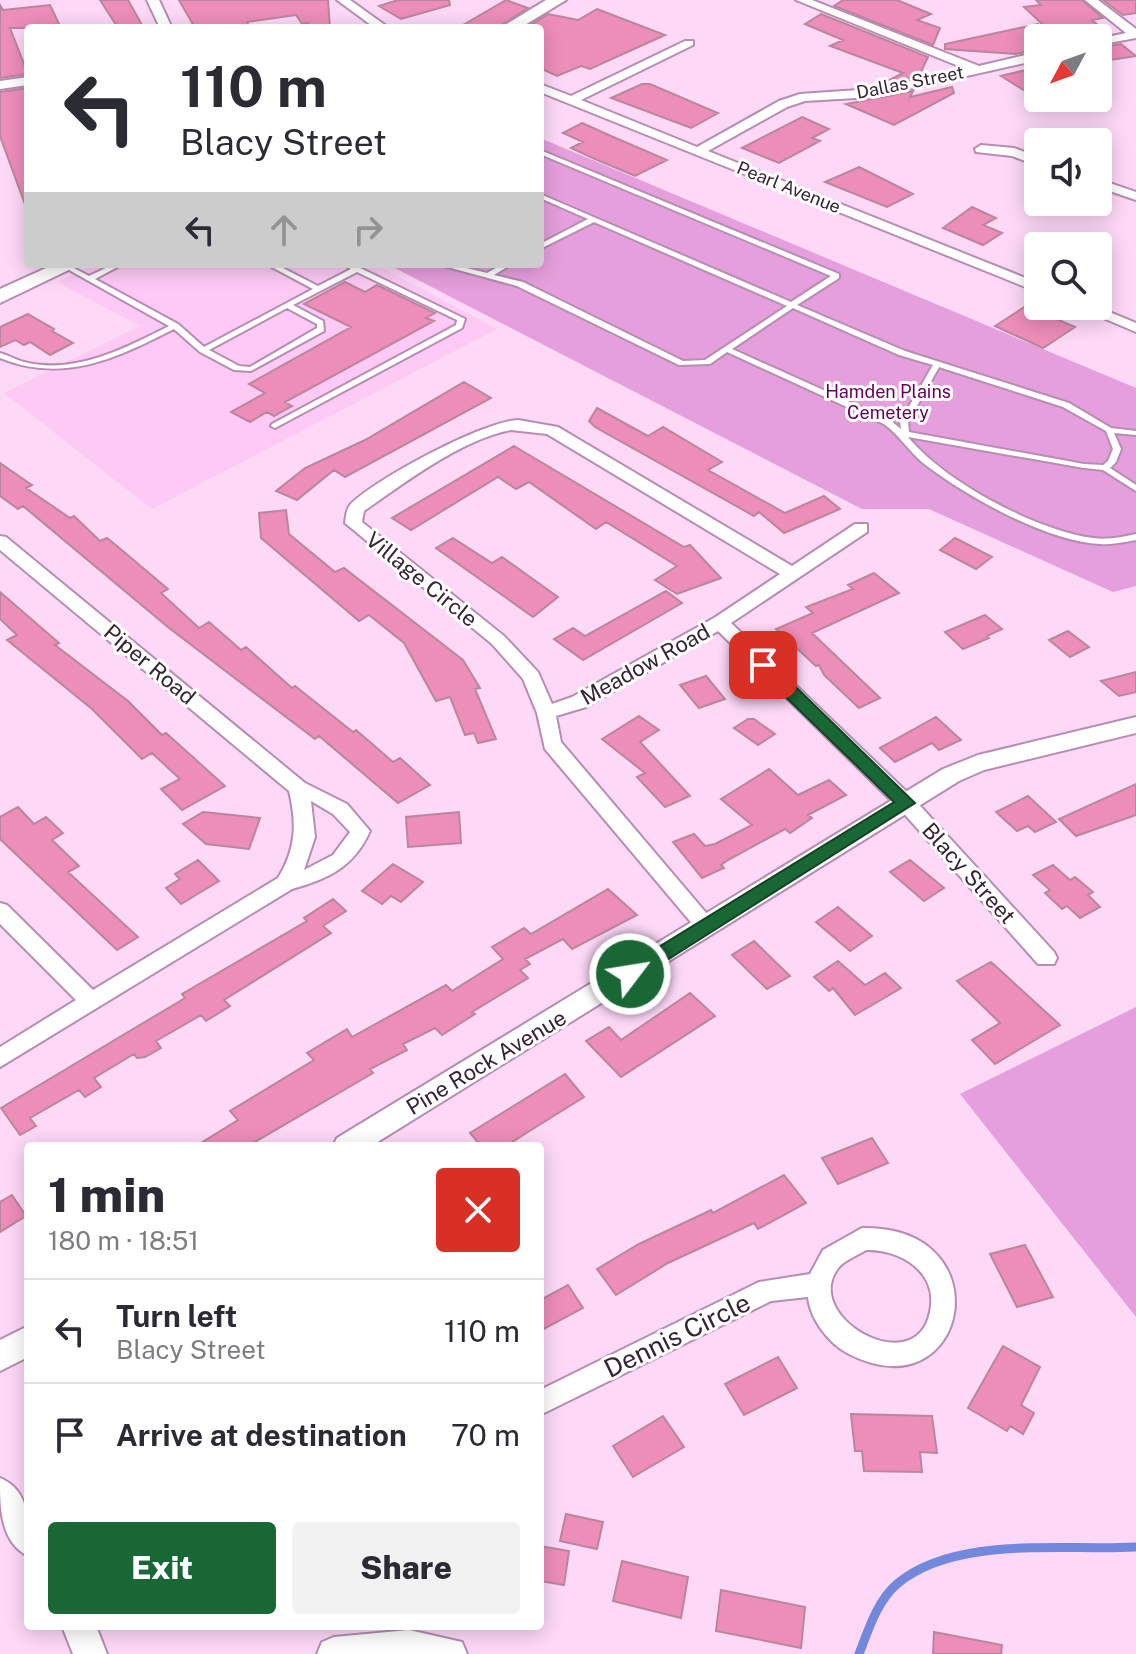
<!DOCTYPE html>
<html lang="en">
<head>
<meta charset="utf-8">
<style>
  body { margin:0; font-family:"Public Sans",sans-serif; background:#f2f2f3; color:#2b2b33; height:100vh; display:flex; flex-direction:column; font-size:30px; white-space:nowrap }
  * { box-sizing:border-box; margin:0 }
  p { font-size:26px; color:#7c7c81 }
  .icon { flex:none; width:44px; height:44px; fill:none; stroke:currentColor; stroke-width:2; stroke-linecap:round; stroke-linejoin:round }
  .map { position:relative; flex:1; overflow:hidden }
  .details { position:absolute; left:24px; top:1142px; width:520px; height:488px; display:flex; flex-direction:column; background:#fff; border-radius:8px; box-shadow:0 4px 20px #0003 }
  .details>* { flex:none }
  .banner { position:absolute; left:24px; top:24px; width:520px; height:244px; border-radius:8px; box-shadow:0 4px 20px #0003; background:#fff; color:#2b2b33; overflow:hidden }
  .needle { width:52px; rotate:229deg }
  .fabs { position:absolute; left:1024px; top:24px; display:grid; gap:16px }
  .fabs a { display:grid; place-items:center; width:88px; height:88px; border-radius:8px; background:#fff; box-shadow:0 4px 20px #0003; font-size:40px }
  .pin { position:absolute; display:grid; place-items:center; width:68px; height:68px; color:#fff; margin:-34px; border-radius:16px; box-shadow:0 4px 12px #0006 }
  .me { position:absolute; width:88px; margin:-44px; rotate:59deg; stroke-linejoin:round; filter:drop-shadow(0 0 6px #0008) }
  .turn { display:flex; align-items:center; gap:28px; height:168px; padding:0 24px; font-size:36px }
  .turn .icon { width:104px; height:104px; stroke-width:2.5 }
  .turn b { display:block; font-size:56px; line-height:68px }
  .lanes { display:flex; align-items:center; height:76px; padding:0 24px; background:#0003; justify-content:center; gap:40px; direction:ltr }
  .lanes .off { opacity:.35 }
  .round { display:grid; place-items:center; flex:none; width:84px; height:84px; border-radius:8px; background:#f2f2f3 }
  .headline { display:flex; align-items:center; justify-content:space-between; height:136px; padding:0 24px }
  h1 { font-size:48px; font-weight:800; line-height:60px }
  .button { display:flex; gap:16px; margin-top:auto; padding:16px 24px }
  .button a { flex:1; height:92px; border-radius:8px; background:#1a6736; color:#fff; font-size:32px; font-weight:800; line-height:92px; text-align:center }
  .button a+a { background:#f2f2f3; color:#2b2b33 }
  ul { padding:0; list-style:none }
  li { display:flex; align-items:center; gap:24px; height:104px; padding:0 24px; border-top:2px solid #e1e1e2 }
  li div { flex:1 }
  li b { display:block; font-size:30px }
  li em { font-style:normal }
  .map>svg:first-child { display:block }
  .built { fill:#fdcaf5 }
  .green { fill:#e59fdc }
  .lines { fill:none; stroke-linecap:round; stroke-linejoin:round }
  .stream { stroke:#7288dc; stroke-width:9 }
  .building { fill:#ed8dba; stroke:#bb869d; stroke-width:2 }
  .service-casing { stroke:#b78db1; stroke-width:4 }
  .minor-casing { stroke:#b78db1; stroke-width:4 }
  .tertiary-casing { stroke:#b78db1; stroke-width:4 }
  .secondary-casing { stroke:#b78db1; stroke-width:4 }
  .service { fill:#fff; fill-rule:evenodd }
  .minor { fill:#fff; fill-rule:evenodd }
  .tertiary { fill:#fff; fill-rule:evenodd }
  .secondary { fill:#fff; fill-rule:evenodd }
  .route { fill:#1a6736; stroke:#114323; stroke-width:2 }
  .labels { text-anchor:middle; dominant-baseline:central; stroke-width:6; stroke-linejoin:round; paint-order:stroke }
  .far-street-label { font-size:18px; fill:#352432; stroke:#fff }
  .far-park-label { font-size:18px; fill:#62005c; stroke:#fff }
  .street-label { font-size:22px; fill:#352432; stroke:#fff }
  .near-street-label { font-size:26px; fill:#352432; stroke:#fff }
</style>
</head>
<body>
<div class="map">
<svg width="1136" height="1654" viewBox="0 0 1136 1654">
  <rect width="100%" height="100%" fill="#fdd8f7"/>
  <path class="built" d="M96 264H375L497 329 152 509 4 393 140 326 57 282Z"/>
  <path class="green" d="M540 138 1136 388V586L1113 592 929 509H862L387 264H540Z
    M1136 1007V1317L960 1094Z"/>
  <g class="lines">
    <path class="stream" d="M859 1654C868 1631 877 1601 897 1584 955 1535 1064 1551 1136 1547"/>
  </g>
  <path class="building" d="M100 0H128L142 25 118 28Z
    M179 0H328L330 28H311L308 23 302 24 296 15 247 22 250 28H195Z
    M398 0H449L450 5 401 19 379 6Z
    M506 0 528 8 497 28H458Z
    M843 0H897L931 14 917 20 940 28 933 45 834 6Z
    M1036 0H1082L1103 18 1092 20 1108 34 1056 37 1024 7 1041 5Z
    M1103 0H1136V13L1123 15Z
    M0 5 3 10 50 5 61 28H10L28 74 0 78Z
    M597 9 665 35 590 69 581 66 557 76 540 68V28H526L548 14 578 20Z
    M821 14 928 57 919 76 884 83 903 73 830 46 843 40 805 24Z
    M1038 24V49L1016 54 945 49V44Z
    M1121 44 1136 56 1104 61 1098 56V48Z
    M1038 67V99L1001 76Z
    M642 84H650L718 113 691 128 611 98Z
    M952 87 954 93 894 125 846 104 913 91 910 97Z
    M28 88V207H26L0 136V92Z
    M802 117 829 129 812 138 820 141 779 163 742 148Z
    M582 123 611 136 667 160 635 176 595 159 571 148 583 142 563 133Z
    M859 167 913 194 887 207 825 182Z
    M972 207 996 218 983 225 1002 233 983 245 943 228Z
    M345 282 365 292 377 285 435 313 426 318 434 321 285 402 292 406 274 416 267 412 250 422 231 412 265 393 249 384 351 327 304 304Z
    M1026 306 1075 327 1043 348 995 326Z
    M28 314 54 329 52 331 73 343 50 355 30 342 24 345 15 340 0 347V327Z
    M464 382 491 398 345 477 334 470 297 500 276 491 305 468 365 440Z
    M597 408 648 436 663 427 722 462 708 470 785 513 824 496 840 509 784 533 759 512 754 516 595 427 589 421Z
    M514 446 684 547 690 545 721 578 677 594 655 580 677 566 606 522 596 529 529 482 516 489 498 477 411 530 392 518Z
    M0 463 32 485 26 488 70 518 74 516 100 541 107 538 111 541 168 589 161 593 199 628 209 622 241 650 246 647 292 688 295 686 353 732 356 730 393 762 400 758 430 785 398 803 319 736 315 739 169 628 23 506 18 509 0 496Z
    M286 510 289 534 335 572 344 568 463 660 480 688 475 689 496 739 478 743 474 733 465 735 450 697 436 701 404 643 369 615 359 621 261 538 259 513Z
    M453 538 492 563 502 557 558 597 533 617 436 548Z
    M955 538 992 557 976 569 940 550Z
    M874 573 899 593 812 633 880 698 859 708 824 675 819 665 816 666 776 629 813 613 806 607 853 589 848 585Z
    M666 591 682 603 583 660 554 639 573 628 585 636Z
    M0 592 59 643 55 645 128 701 162 735 166 733 225 786 182 810 161 789 180 779 152 753 142 759 92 709 7 640 17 635 0 619Z
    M985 615 1002 629 987 636 989 638 963 649 945 632Z
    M1068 631 1089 647 1070 657 1049 640Z
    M1136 672V692L1119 696 1101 681Z
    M706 676 725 699 699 708 680 685Z
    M639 716 659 730 640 742 690 796 665 807 637 777 645 773 602 739Z
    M936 717 961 740 939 750 932 743 895 762 880 748Z
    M748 719H754L775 734 758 745 734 728Z
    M769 769 798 795 829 780 846 795 808 815 812 818 790 833 785 829 728 860 721 865 724 868 702 878 673 842 694 834 705 846 715 844 752 825 721 799Z
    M1136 784V815L1076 836 1059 819Z
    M1028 796 1056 822 1035 832 1028 826 1017 831 996 812Z
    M18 807 34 824 46 817 63 833 52 840 79 866 68 872 138 937 117 950 0 839V817Z
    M203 812 260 818 249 849 206 844 183 824Z
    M459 812 461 843 408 847 406 817Z
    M198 860 219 881 181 904 166 888 180 879 175 874Z
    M910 860 944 888 924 901 890 872Z
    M393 864 423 882 401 902 391 896 382 904 362 891Z
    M1053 865 1070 880 1075 877 1093 892 1088 895 1100 907 1080 918 1067 906 1062 909 1045 893 1050 890 1033 875Z
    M608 889 637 915 572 949 563 939 525 959 530 964 520 970 528 978 472 1012 475 1014 442 1035 435 1028 403 1044 407 1050 370 1069 373 1073 248 1146H196L238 1120 230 1111 314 1060 307 1053 347 1029 352 1037 446 985 452 991 503 959 492 947 524 928 531 934Z
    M333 899 346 911 323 926 331 933 224 1000 230 1006 206 1021 201 1015 156 1041 161 1048 145 1057 137 1058 134 1054 94 1078 101 1087 85 1097 79 1090 30 1118 36 1126 20 1135 1 1108 185 998 182 994 307 921 304 918Z
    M838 907 872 936 850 951 816 922Z
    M754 941 790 976 767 989 732 955Z
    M838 961 865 985 885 973 901 988 855 1015 833 988 829 991 814 977Z
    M991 962 1060 1025 995 1064 972 1040 1000 1023 957 981Z
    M690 993 715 1016 621 1077 586 1041 609 1027 621 1040Z
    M565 1074 584 1097 528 1132 506 1146H481L470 1133Z
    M872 1138 888 1163 838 1184 822 1158Z
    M784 1175 806 1203 758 1229 754 1223 668 1263 616 1295 597 1269 639 1244 711 1210 713 1213Z
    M12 1195 26 1216 0 1232V1202Z
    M1025 1245 1053 1297 1017 1307 990 1254Z
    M568 1285 583 1308 540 1331V1300Z
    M1003 1346 1040 1367 1021 1405 1034 1413 1023 1434 1010 1426 1007 1431 968 1408Z
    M778 1357 797 1388 744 1415 725 1384Z
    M851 1414 932 1416 937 1453 920 1452 922 1472 864 1471 862 1451H855Z
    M663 1416 684 1447 633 1477 613 1446Z
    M566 1514 603 1522 597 1549 560 1541Z
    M540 1546 569 1551 564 1585 540 1581Z
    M622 1561 688 1577 681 1618 613 1601Z
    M721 1590 805 1607 801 1648 716 1631Z
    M934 1632 1002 1645 1001 1654H933Z"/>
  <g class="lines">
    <defs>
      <path id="service" d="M540 150 839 274V278L797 305 905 351 1069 403 1111 428 1136 431V435L1114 433 1121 449 1116 462 1110 468 1136 485V491L1103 470 1084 468 908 437C945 482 1035 530 1093 538 1108 540 1122 537 1136 534V540C1124 542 1112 545 1100 544 1047 542 964 495 923 463 909 451 899 435 884 424L727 352 710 364 679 365 517 286 440 265 438 264H450L487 273 503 264H512L494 275 523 282 683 361 705 360 787 306 594 222 540 249V244L588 219 540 198V194L791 302 831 276 540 154ZM793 308 899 355 933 365 900 422 901 429 890 420 732 349ZM939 367 1063 407 1106 431 1113 449 1108 461 1103 465 1084 464 909 432 908 422Z
        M114 264H123L95 279 178 324 204 347 313 289 266 264H275L318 286 351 269 342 264H352L465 319 462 328 275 428 271 426 272 424 456 325 457 320 357 272 293 305 323 321 324 331 251 371 234 370 200 352 174 329C117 358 64 384 0 358V353C8 355 16 360 24 362 74 375 126 348 169 326L62 266 68 265 89 276ZM287 308 317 324V328L250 367 239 366 209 350Z"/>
      <path id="minor" d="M147 0H159L172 28H160Z
        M337 0H350L389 28H375Z
        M796 0H812L979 66 1038 52V60L873 97 805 101 787 107 708 151 1038 283V292L540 92V84L571 96 685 41H693V45L581 100 697 147 779 101 800 94 873 89 966 69Z
        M1085 0H1098L1136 29V38L1098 45V39L1126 33Z
        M28 77V85L0 89V81Z
        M981 145 1014 148 1038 157V166L1012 156 976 152 975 149Z
        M1098 179 1136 192V200L1098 187Z
        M1075 306H1095L1136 323V332Z
        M518 420 558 427 792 566 855 524H867V532L731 623 913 798 1054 952 1057 958 1054 964H1038L899 808 718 631 586 707 556 716 561 742 718 927 714 933H700L545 749 537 713 523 679 492 644 345 523C346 517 346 510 350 505 373 480 484 421 518 420ZM511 430 547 434 780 574 714 618 572 697 552 704 538 672 504 636 362 522 364 511C404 483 462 439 511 430Z
        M0 536 6 537 305 783 347 804 370 831C354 867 328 879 292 889L0 1067V1047L76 1000 0 924V903L7 905 93 990 278 878C296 849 297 824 289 791L0 550ZM311 801 333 814 350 832 333 855 304 870 315 837Z
        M862 1228C1005 1225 969 1415 849 1354 829 1344 810 1319 808 1297L771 1301 540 1415V1390L759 1282 810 1274 823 1250ZM866 1250C900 1249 939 1272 930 1312 916 1383 797 1315 840 1266 846 1260 858 1255 866 1250Z"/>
      <path id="tertiary" d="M1136 717V733L984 770 959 781 371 1146H333L337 1138 943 769 978 755Z
        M28 1326V1357L0 1371V1340Z
        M0 1478C32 1491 28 1526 28 1556 0 1542 0 1507 0 1478Z
        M62 1626H96L107 1654H73Z
        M409 1630 462 1642 467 1654H317L322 1642 334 1637Z"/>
      <path id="secondary" d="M546 0H566L520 28H500Z
        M55 264H81L0 303V289Z"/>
    </defs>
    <use href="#service" class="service-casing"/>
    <use href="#minor" class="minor-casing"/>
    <use href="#tertiary" class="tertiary-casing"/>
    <use href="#secondary" class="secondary-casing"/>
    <use href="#service" class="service"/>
    <use href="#minor" class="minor"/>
    <use href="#tertiary" class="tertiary"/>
    <use href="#secondary" class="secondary"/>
  </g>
  <path class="route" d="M763 659 769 661 915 803 637 979H623L620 974 623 969 894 802 757 669 754 665Z"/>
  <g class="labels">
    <g class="far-street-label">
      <text transform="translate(910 82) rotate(-11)">Dallas Street</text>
      <text transform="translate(789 187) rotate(22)">Pearl Avenue</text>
    </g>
    <g class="far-park-label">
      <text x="888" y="391">Hamden Plains<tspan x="888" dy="21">Cemetery</tspan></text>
    </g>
    <g class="street-label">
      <text transform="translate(422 579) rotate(39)">Village Circle</text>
      <text transform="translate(150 664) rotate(40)">Piper Road</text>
      <text transform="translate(645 664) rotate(-29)">Meadow Road</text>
      <text transform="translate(969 873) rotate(48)">Blacy Street</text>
      <text transform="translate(486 1062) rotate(-31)">Pine Rock Avenue</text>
    </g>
    <g class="near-street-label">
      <text transform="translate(677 1335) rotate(-26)">Dennis Circle</text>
    </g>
  </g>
</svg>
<div class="fabs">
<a><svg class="needle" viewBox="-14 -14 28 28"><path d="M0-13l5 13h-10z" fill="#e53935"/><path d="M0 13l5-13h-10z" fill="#7c7c81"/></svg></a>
<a><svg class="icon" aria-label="sound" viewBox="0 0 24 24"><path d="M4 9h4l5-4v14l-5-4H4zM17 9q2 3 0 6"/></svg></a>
<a><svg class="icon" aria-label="search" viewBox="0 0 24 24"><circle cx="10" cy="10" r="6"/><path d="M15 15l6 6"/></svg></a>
</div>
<div class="pin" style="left:763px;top:665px;background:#d93025"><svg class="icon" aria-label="arrive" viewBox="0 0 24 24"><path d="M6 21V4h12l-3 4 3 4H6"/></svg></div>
<svg class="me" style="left:630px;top:974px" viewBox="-20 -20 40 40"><circle r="17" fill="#1a6736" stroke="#fff" stroke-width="3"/><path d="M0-11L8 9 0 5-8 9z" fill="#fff"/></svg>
<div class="banner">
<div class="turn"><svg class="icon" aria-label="left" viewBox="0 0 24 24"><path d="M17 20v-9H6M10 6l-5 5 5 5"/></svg><div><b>110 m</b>Blacy Street</div></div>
<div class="lanes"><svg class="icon" aria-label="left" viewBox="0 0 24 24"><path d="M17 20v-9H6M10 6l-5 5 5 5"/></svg><svg class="icon off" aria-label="ahead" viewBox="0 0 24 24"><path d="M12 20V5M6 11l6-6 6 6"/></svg><svg class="icon off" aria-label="right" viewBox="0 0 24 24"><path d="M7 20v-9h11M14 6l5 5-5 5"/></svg></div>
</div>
<section class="details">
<div class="headline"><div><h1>1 min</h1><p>180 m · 18:51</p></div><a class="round" style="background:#d93025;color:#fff"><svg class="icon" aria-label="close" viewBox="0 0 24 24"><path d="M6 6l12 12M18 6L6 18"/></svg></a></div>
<ul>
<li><svg class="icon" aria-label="left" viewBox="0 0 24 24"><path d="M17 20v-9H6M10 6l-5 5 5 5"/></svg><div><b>Turn left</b><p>Blacy Street</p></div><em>110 m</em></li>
<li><svg class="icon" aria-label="arrive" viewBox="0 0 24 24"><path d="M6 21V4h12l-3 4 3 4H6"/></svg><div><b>Arrive at destination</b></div><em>70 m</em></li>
</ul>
<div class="button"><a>Exit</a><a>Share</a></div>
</section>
</div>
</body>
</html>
